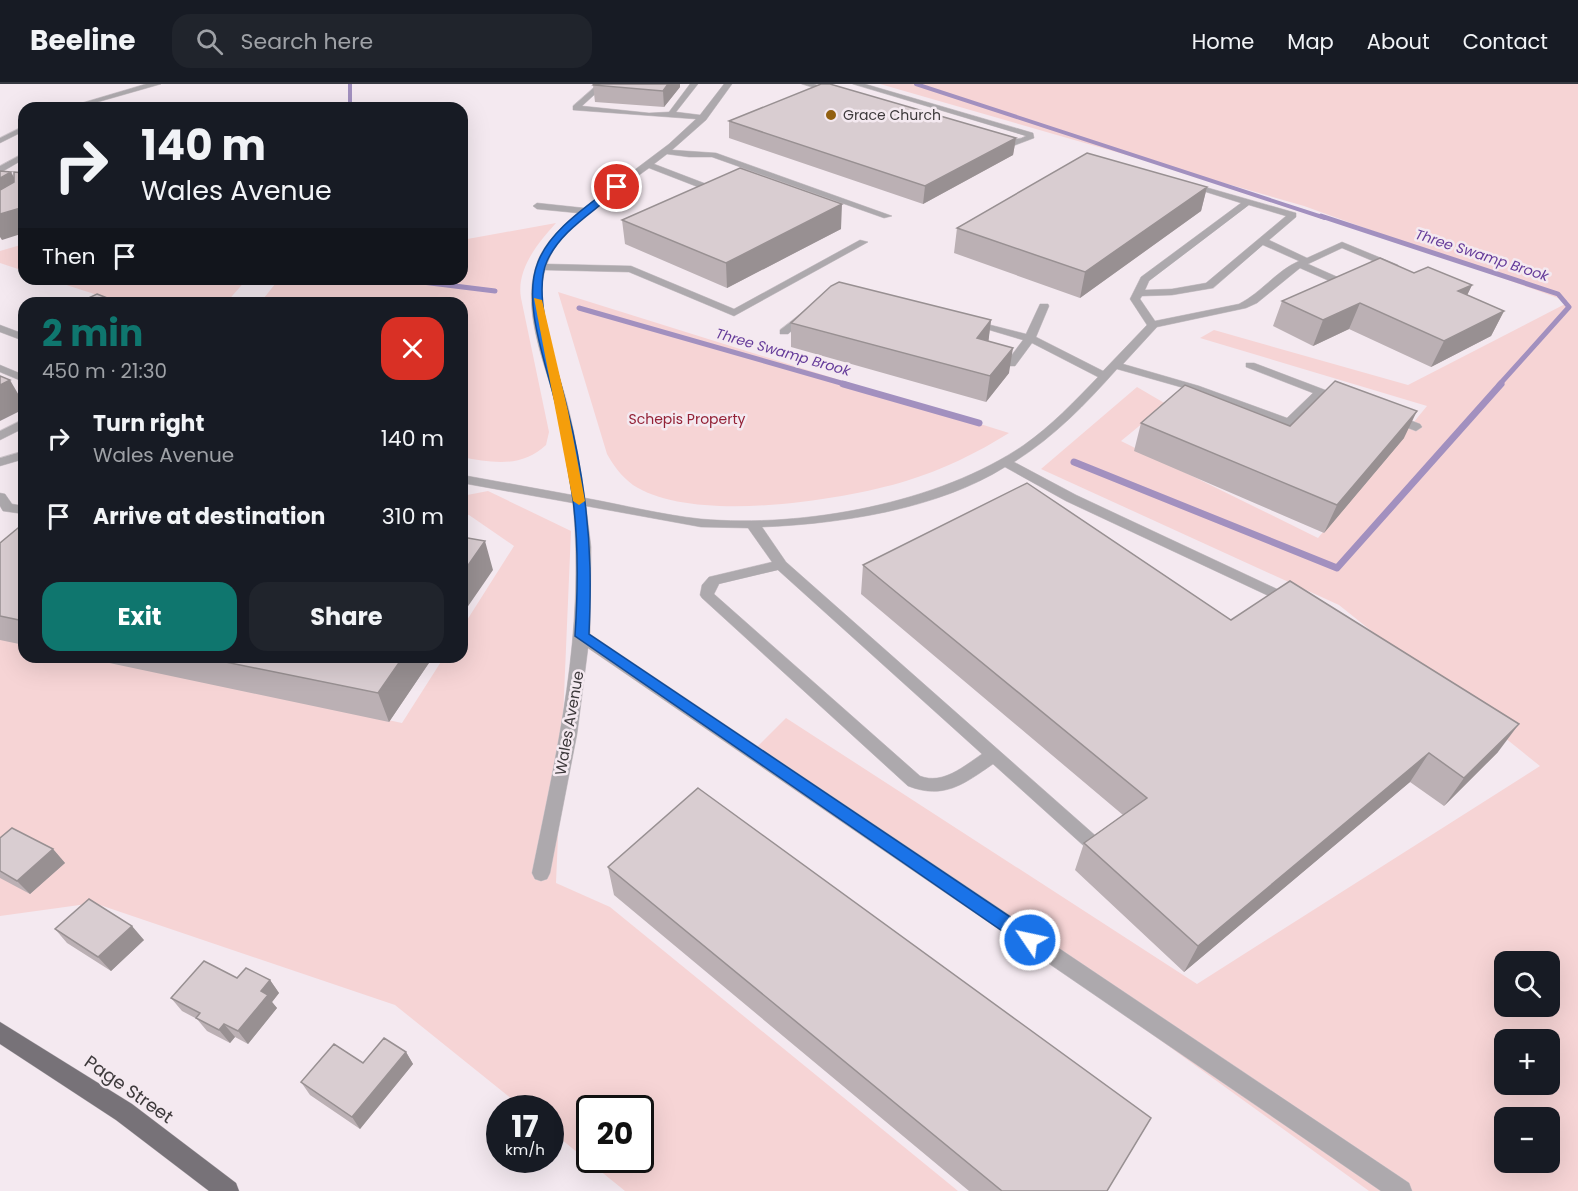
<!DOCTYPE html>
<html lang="en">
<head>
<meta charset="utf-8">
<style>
  body { margin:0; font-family:Poppins,sans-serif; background:#20242c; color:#f1f3f6; height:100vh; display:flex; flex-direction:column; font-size:22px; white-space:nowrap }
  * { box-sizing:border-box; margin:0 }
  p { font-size:20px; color:#9ea1a6 }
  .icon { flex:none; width:33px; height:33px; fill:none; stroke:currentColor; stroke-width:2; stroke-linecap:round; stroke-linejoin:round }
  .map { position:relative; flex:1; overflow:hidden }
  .details { position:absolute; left:18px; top:213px; width:450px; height:366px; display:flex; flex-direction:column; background:#171b24; border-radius:18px; box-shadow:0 6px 24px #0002 }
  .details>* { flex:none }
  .guide { position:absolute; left:18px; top:18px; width:450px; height:183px; border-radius:18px; box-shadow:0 6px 24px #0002; background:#171b24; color:#f1f3f6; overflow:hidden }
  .tools { position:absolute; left:1494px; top:867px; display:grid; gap:12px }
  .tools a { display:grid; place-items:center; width:66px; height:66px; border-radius:12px; background:#171b24; box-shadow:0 6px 24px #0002; font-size:30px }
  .speed { position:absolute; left:486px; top:1011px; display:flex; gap:12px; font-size:30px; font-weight:700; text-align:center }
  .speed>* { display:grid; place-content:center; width:78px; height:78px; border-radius:50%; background:#171b24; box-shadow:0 6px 24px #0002; line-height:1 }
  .speed small { font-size:15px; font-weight:400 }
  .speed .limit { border:3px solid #111; border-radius:9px; background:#fff; color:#111 }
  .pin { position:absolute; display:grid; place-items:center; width:51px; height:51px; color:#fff; margin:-26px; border:3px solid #fff; border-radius:50%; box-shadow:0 2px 6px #0007 }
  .me { position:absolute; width:66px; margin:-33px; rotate:304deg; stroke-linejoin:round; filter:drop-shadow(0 0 4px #0008) }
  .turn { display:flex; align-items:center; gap:21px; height:126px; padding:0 24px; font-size:27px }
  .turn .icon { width:78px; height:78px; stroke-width:2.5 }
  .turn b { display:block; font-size:42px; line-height:51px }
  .then { display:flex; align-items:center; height:57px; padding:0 24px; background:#0003; gap:12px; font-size:22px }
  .round { display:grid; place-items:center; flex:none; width:63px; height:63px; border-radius:18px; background:#20242c }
  .head { display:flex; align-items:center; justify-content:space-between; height:102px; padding:0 24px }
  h1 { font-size:36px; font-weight:700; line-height:45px; color:#0f766e }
  .button { display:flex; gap:12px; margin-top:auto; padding:12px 24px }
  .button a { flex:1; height:69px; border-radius:18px; background:#0f766e; color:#fff; font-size:24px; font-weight:700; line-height:69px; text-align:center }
  .button a+a { background:#20242c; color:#f1f3f6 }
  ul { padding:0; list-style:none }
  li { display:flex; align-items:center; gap:18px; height:78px; padding:0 24px }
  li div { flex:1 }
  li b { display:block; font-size:22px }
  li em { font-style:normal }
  header { display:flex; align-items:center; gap:36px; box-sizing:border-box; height:84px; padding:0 30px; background:#171b24; border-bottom:2px solid #363941 }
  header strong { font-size:28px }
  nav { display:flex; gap:33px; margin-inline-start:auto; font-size:21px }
  .search { width:420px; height:54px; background:#20242c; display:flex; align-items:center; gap:15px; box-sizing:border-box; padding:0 21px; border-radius:18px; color:#9ea1a6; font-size:22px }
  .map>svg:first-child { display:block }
  .green { fill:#f6d4d5; fill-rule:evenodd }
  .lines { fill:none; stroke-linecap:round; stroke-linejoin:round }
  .stream-far2 { stroke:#a290bf; stroke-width:4 }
  .stream-far1 { stroke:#a290bf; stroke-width:5 }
  .stream { stroke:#a290bf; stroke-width:7 }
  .minor-casing { stroke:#cfc6cc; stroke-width:1 }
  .major-casing { stroke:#cfc6cc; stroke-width:1 }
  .minor { fill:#ada9ad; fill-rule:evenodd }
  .major { fill:#777278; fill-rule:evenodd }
  .wall { fill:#bbb0b4 }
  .shaded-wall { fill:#989092 }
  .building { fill:#d9cdd1; stroke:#989092; stroke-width:1.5 }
  .route { fill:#1a73e8; stroke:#114b97; stroke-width:1.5 }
  .slow { fill:#f59e0b }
  .poi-dot { fill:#926010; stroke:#f4e9f0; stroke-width:2 }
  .labels { text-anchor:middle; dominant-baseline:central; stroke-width:5; stroke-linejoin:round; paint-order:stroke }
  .far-poi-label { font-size:14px; fill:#3d393b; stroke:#f4e9f0; text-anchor:start }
  .far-water-label { font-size:14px; font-style:italic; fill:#653b9a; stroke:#f4e9f0 }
  .far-park-label { font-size:14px; fill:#932136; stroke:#f4e9f0 }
  .street-label { font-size:15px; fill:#3d393b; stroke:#f4e9f0 }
  .near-street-label { font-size:18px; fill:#3d393b; stroke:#f4e9f0 }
</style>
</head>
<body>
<header>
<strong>Beeline</strong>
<div class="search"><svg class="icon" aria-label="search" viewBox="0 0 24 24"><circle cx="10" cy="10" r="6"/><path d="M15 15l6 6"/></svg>Search here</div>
<nav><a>Home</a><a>Map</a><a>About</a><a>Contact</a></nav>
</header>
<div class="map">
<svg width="1578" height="1107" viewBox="0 0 1578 1107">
  <rect width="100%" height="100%" fill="#f4e9f0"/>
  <path class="green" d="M880 0H1578V1107H1369L756 664 786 634 1197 900 1540 682 1339 521 1041 385 1137 303 1166 320 1121 357 1318 454 1427 322 1200 254 1214 246 1408 301 1569 218 1304 122ZM1504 878H1550V922H1504ZM1504 956H1550V1000H1504ZM1504 1034H1550V1078H1504Z
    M556 139C538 159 516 185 521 214L549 348 546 361C522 384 492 379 462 373V219H260L279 195H462V156Z
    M24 160V187L0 179V167Z
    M48 195H247L226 219H122Z
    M558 208 1009 349C977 369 942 386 906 397 840 417 692 440 633 401 621 392 614 382 607 370Z
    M488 407 571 447 556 799 610 823 958 1107H625L551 1047 550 1024H523L395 921 94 819 0 832V553L24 558V573H95L402 639 444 573H462V544L514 462 469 431 462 430V412ZM590 1024H640V1076H590Z"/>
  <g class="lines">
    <path class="stream-far2" d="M350 0V24
      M916 0 1325 134"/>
    <path class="stream-far1" d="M1321 132 1558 210 1569 223 1499 301
      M398 195 495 207
      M579 224 848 301"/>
    <path class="stream" d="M843 300 979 339
      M1074 378 1337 484 1501 300"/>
    <defs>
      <path id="minor" d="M146 0H161L77 24H65Z
        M598 0H606L582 22 649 29 669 28 690 0H698L676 28 700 31 724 0H732L706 36 672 66 716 69 892 132 884 134 712 73H689L667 70 654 80 722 106V110H716L649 84C614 110 562 137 547 180L631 182 734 225 860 156 868 158 734 232 629 188 545 186C532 231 559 283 569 327 576 355 580 385 585 414 623 421 663 431 701 435 804 444 939 419 1024 361 1051 342 1075 317 1098 293L1032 259 1015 282H1007L1005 280 1023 256 966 239 971 236 1026 250 1040 220H1048L1049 222 1036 253 1103 287 1147 241 1130 215 1141 193 1241 119 1184 101V97L1296 129V133L1269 156 1307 174 1342 158 1398 181V185H1392L1342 164 1308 180 1351 199V203H1343L1300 184 1257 219 1246 224 1157 243 1123 280 1199 302 1287 334 1313 309 1246 283V279H1254L1333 309V313H1323L1293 342H1285L1191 306 1117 285C1086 320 1054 353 1014 378L1076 411 1296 514 1298 517 1296 520H1286L1066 417 1005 383C938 425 840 440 762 443L786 478 1097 753 1100 758 1097 763 1091 766 1085 763 993 680C964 700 944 716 908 702L702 514 700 511 702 501 709 493 772 478 748 444 701 443 586 422 591 463 590 550 1409 1099 1412 1107H1381L588 564 577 650 550 789 547 795 541 797 535 795 532 789C558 662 585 550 573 419L462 399V391L572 411C567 383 563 354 557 325 546 281 521 228 536 182 542 161 561 143 578 129L537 125 533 122 537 119 584 124 669 60 696 35 573 26V22ZM1249 121 1286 132 1206 199 1172 205 1145 206 1149 197ZM1263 161 1299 177C1276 187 1261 209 1239 220L1155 237 1140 215 1142 212 1172 211 1213 204ZM778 486 982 670C964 682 943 701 920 692L714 510 719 500Z
        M802 0H814L839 8 835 10Z
        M853 0H865L1033 49 1034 54 1013 62 993 59 992 57C1000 52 1014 59 1026 52Z
        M24 42V47L0 59V54Z
        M24 69V75L0 89V82Z
        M806 226 811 229 810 231 788 250H780V246Z
        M0 241 24 250V257L0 248Z
        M0 281 24 291V298L0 288Z
        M1391 329 1420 340 1422 343 1416 347 1387 336 1385 333Z
        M24 335V344L0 356V347Z
        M24 367V375L0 382V374Z
        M0 409 5 410 12 420 24 422V430L3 427 0 422Z"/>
      <path id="major" d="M0 938 132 1020 236 1099 239 1107H209L116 1036 0 960Z"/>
    </defs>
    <use href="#minor" class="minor-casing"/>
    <use href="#major" class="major-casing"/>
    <use href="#minor" class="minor"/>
    <use href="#major" class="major"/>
  </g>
  <path class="wall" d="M594 0H680V3L664 23 595 18 593 1Z
    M729 37 1016 54 1013 71 923 120 729 54Z
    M1207 103 1201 127 1080 214 954 169 957 144Z
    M622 136 841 145 727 204 625 160Z
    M1414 189 1472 201 1467 211 1504 227 1491 252 1431 283 1349 245 1313 262 1273 242 1282 217Z
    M991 236 988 258 1009 289 986 318 791 263V239Z
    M1141 339 1290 342 1404 354 1324 449 1134 367Z
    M24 439V561L0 556V459Z
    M863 481 1231 536 1498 668 1444 722 1410 698 1184 888 1075 786 1084 759 1123 731 861 510Z
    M81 573H433L389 638Z
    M0 754 53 765 65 779 30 810 0 794Z
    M608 783 1107 1107H969L614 811Z
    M55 845 144 856 111 887 67 859Z
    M237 894 270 896 279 909 272 918 277 924 248 960 235 953 230 959 207 947 197 935 182 927 171 914Z
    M406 968 413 980 360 1045 310 1011 301 998 363 979Z"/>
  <path class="shaded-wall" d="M668 0H680V3L664 23 663 7Z
    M1016 54 1013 71 923 120 925 102Z
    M11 88 23 110 0 123V94Z
    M1207 103 1201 127 1080 214 1085 188Z
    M842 120 841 145 727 204 726 179Z
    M24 123V149L2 156 0 153V130Z
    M1472 201 1460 226 1458 207Z
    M1360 219 1349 245 1313 262 1323 236Z
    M1504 227 1491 252 1431 283 1444 257Z
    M991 236 988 261 977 254Z
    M1013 264 1009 289 986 318 990 292Z
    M10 296 24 320V325L0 337V301Z
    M1417 327 1404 354 1324 449 1337 421Z
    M485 457 493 486 462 531V490Z
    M403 573H433L389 638 378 609Z
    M1519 640 1498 668 1444 722 1464 694Z
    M1429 669 1410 698 1184 888 1198 862Z
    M53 765 65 779 30 810 17 797Z
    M132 842 144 856 111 887 98 873Z
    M270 896 279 909 272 918 277 924 248 960 238 947 261 907Z
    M224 940 235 953 230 959 219 946Z
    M406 968 413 980 360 1045 352 1033Z"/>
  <path class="building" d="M594 0H668L663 7 593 1Z
    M821 0H830L1016 54 925 102 729 37Z
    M1087 69 1207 103 1085 188 957 144Z
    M740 84 842 120 726 179 622 136Z
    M0 87 11 88 0 94Z
    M14 88 24 89V123L0 130V106L14 98Z
    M1380 174 1414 189 1428 183 1472 201 1458 207 1504 227 1444 257 1360 219 1323 236 1282 217Z
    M839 198 991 236 977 254 1013 264 990 292 791 239 831 202Z
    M97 210 120 219H78Z
    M0 292 10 296 0 301Z
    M1335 297 1417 327 1337 421 1141 339 1185 301 1290 342Z
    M1027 399 1231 536 1290 497 1519 640 1464 694 1429 669 1198 862 1084 759 1147 714 863 481Z
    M24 439V537L0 532V459Z
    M462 453 485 457 462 490Z
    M201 573H403L378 609Z
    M698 704 1151 1034 1107 1107H1002L608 783Z
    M12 744 53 765 17 797 0 787V754Z
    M89 815 132 842 98 873 55 845Z
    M204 877 237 894 246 884 270 896 261 907 268 911 238 947 224 940 219 946 196 934 200 929 171 914Z
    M384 954 406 968 352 1033 301 998 334 960 363 979Z"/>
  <path class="route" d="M614 101 621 103C597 127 562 144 547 177 531 213 558 285 567 324 575 354 581 387 585 418 591 465 591 503 589 550L1037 851 1039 856 1037 862 1030 864 1024 862 575 552C578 506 579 462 573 416 569 386 563 355 557 326 548 283 521 220 538 178 551 145 588 122 614 101Z"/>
  <path class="slow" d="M534 214 542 216 568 327 585 417 579 421 573 417Z"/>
  <circle class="poi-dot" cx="831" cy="31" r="6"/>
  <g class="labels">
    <g class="far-poi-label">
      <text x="843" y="31">Grace Church</text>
    </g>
    <g class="far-water-label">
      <text transform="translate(1482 171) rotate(18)">Three Swamp Brook</text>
      <text transform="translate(783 268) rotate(16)">Three Swamp Brook</text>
    </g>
    <g class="far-park-label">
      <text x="687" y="335">Schepis Property</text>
    </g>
    <g class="street-label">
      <text transform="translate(569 639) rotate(-80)">Wales Avenue</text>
    </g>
    <g class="near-street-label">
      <text transform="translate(129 1005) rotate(35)">Page Street</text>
    </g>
  </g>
</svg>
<div class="tools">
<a><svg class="icon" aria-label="search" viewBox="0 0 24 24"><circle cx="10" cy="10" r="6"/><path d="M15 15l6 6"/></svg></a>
<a>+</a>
<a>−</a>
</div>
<div class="speed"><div>17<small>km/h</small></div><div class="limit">20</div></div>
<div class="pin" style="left:617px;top:103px;background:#d93025"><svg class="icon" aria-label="arrive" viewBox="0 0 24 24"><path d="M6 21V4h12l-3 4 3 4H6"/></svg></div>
<svg class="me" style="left:1030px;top:856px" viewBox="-20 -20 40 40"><circle r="17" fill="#1a73e8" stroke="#fff" stroke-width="3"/><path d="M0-11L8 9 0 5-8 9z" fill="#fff"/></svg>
<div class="guide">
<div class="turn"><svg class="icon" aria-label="right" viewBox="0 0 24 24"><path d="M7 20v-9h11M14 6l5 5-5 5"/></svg><div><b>140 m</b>Wales Avenue</div></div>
<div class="then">Then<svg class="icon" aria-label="arrive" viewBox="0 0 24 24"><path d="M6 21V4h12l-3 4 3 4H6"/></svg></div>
</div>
<section class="details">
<div class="head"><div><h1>2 min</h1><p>450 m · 21:30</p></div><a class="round" style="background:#d93025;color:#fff"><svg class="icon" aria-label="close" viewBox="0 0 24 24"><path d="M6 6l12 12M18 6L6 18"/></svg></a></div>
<ul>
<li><svg class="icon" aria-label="right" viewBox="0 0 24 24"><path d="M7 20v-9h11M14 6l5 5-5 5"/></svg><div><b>Turn right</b><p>Wales Avenue</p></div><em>140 m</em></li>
<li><svg class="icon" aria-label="arrive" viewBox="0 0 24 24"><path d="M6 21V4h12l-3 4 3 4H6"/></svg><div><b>Arrive at destination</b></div><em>310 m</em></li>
</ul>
<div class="button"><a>Exit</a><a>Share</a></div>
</section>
</div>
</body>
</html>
